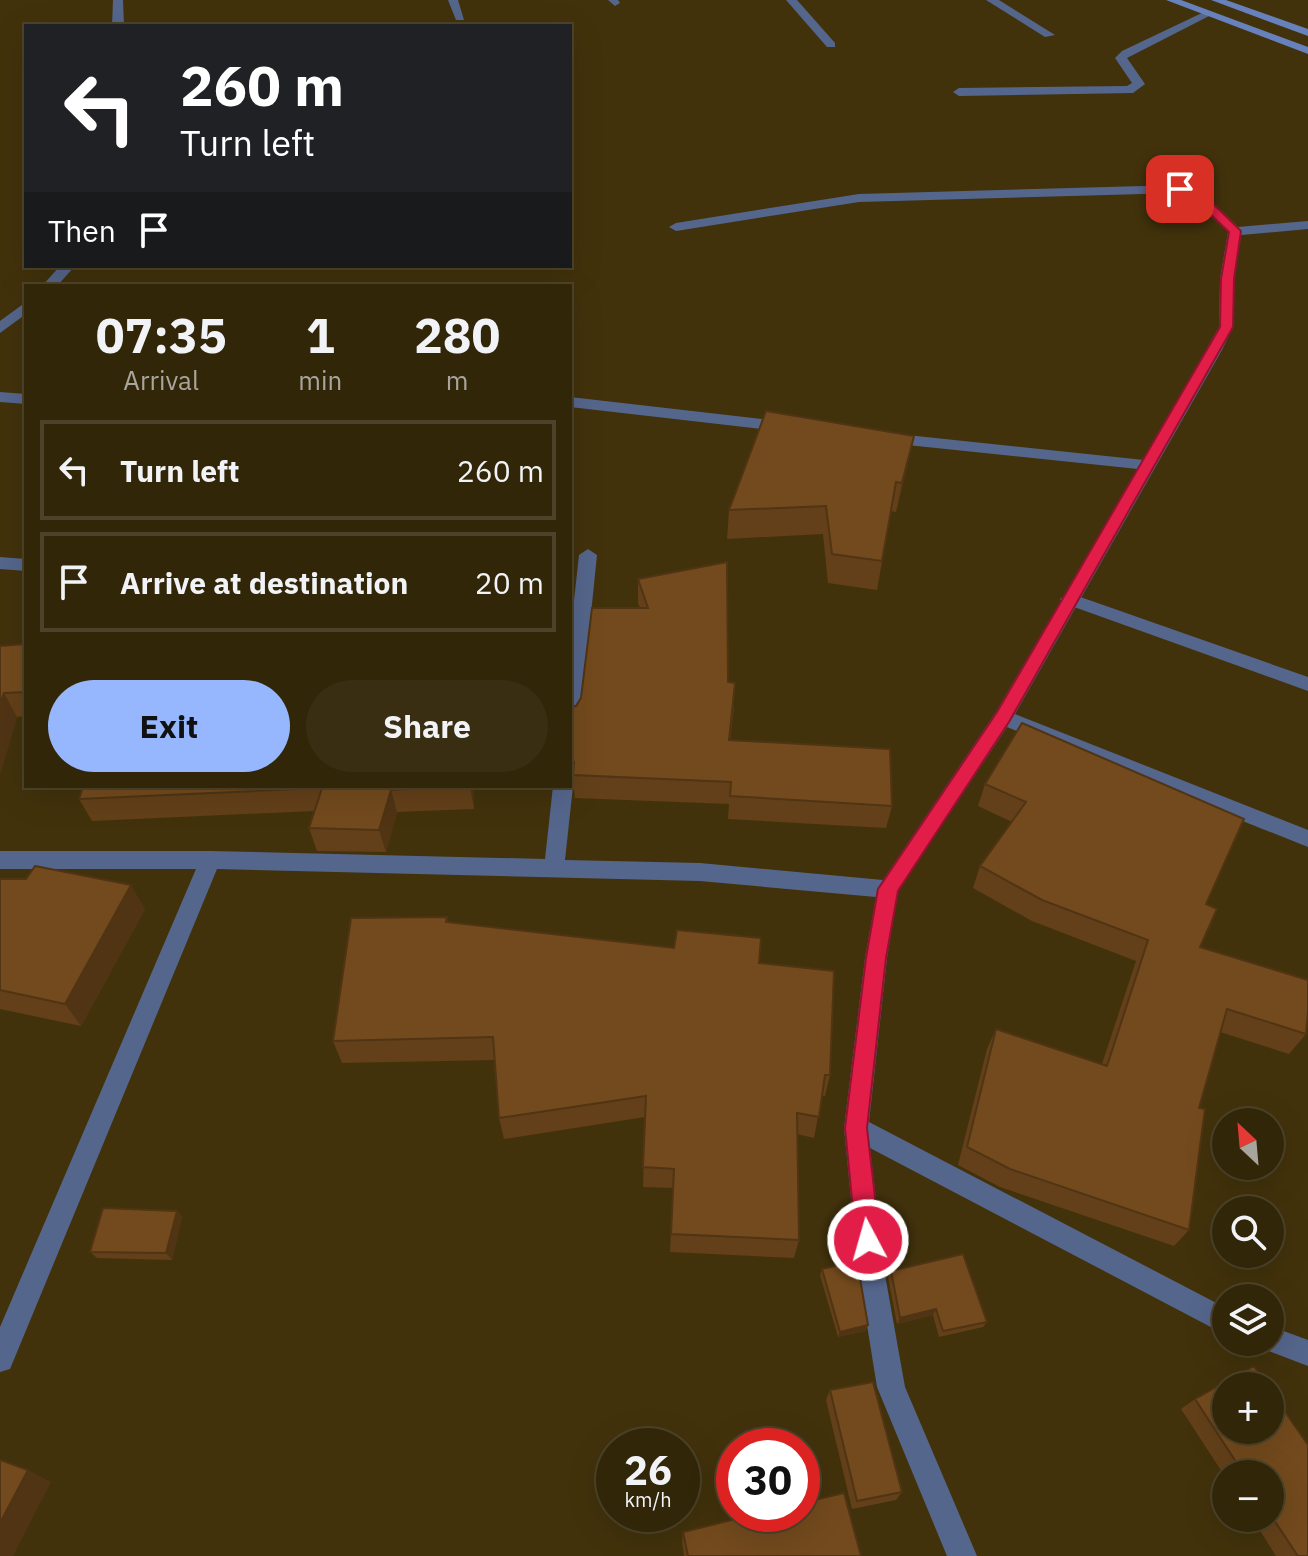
<!DOCTYPE html>
<html lang="en">
<head>
<meta charset="utf-8">
<style>
  body { margin:0; font-family:"IBM Plex Sans",sans-serif; background:#3a2e12; color:#f1f3f6; height:100vh; display:flex; flex-direction:column; font-size:30px; white-space:nowrap }
  * { box-sizing:border-box; margin:0 }
  p { font-size:26px; color:#a8a59c }
  .icon { flex:none; width:44px; height:44px; fill:none; stroke:currentColor; stroke-width:2; stroke-linecap:round; stroke-linejoin:round }
  .map { position:relative; flex:1; overflow:hidden }
  .panel { position:absolute; left:24px; top:284px; width:548px; height:504px; display:flex; flex-direction:column; background:#322609; border-radius:0px; box-shadow:0 8px 32px #0002,0 0 0 2px #4d432a }
  .panel>* { flex:none }
  .banner { position:absolute; left:24px; top:24px; width:548px; height:244px; border-radius:0px; box-shadow:0 8px 32px #0002,0 0 0 2px #4d432a; background:#202124; color:#fff; overflow:hidden }
  .needle { width:52px; rotate:334deg }
  .tools { position:absolute; left:1212px; top:1108px; display:grid; gap:16px }
  .tools a { display:grid; place-items:center; width:72px; height:72px; border-radius:50%; background:#322609; box-shadow:0 8px 32px #0002,0 0 0 2px #4d432a; font-size:40px }
  .speed { position:absolute; left:596px; top:1428px; display:flex; gap:16px; font-size:40px; font-weight:700; text-align:center }
  .speed>* { display:grid; place-content:center; width:104px; height:104px; border-radius:50%; background:#322609; box-shadow:0 8px 32px #0002,0 0 0 2px #4d432a; line-height:1 }
  .speed small { font-size:20px; font-weight:400 }
  .speed .limit { border:12px solid #d22; background:#fff; color:#111 }
  .pin { position:absolute; display:grid; place-items:center; width:68px; height:68px; color:#fff; margin:-34px; border-radius:16px; box-shadow:0 4px 12px #0006 }
  .me { position:absolute; width:88px; margin:-44px; rotate:354deg; stroke-linejoin:round; filter:drop-shadow(0 0 6px #0008) }
  .turn { display:flex; align-items:center; gap:28px; height:168px; padding:0 24px; font-size:36px }
  .turn .icon { width:104px; height:104px; stroke-width:2.5 }
  .turn b { display:block; font-size:56px; line-height:68px }
  .then { display:flex; align-items:center; height:76px; padding:0 24px; background:#0003; gap:16px; font-size:30px }
  .eta { display:flex; justify-content:space-evenly; align-items:center; height:136px; text-align:center }
  .eta b { font-size:48px; font-weight:700; line-height:56px }
  .cta { display:flex; gap:16px; margin-top:auto; padding:16px 24px }
  .cta a { flex:1; height:92px; border-radius:48px; background:#96b6fd; color:#111; font-size:32px; font-weight:700; line-height:92px; text-align:center }
  .cta a+a { background:#3a2e12; color:#f1f3f6 }
  ul { padding:0; list-style:none }
  li { display:flex; align-items:center; gap:24px; height:100px; margin:0 16px 12px; padding:0 8px; border:4px solid #4d432a; border-radius:0px }
  li div { flex:1 }
  li b { display:block; font-size:30px }
  li em { font-style:normal }
  .map>svg:first-child { display:block }
  .lines { fill:none; stroke-linecap:round; stroke-linejoin:round }
  .service { fill:#55668c; fill-rule:evenodd }
  .minor { fill:#55668c; fill-rule:evenodd }
  .secondary { fill:#6681bc; fill-rule:evenodd }
  .wall { fill:#634019 }
  .shaded-wall { fill:#503414 }
  .building { fill:#734a1d; stroke:#503414; stroke-width:2 }
  .route { fill:#e11d48; stroke:#92132f; stroke-width:2 }
</style>
</head>
<body>
<div class="map">
<svg width="1308" height="1556" viewBox="0 0 1308 1556">
  <rect width="100%" height="100%" fill="#42320c"/>
  <g class="lines">
    <path class="service" d="M448 0H458L464 20H456Z
      M608 0H618L620 3 615 6Z
      M1204 12 1213 14 1127 58 1145 84 1133 93 959 96 953 92 959 88 1127 86 1132 83 1115 58 1122 51Z
      M1069 593 1308 677V691L1063 603 1060 599Z"/>
    <path class="minor" d="M113 0H123L124 26H112Z
      M786 0H797L835 43V47H827Z
      M986 0H999L1055 35 1045 37Z
      M1180 185 1205 195 1238 227 1308 221V229L1241 235 1234 279 1233 327 1222 350 1015 714 1308 830V847L1007 727 898 891 887 958 869 1122 1226 1308V1335L870 1148 884 1269 905 1387 977 1556H947L877 1387 858 1269 844 1128 865 958 876 897 700 881 217 869 10 1369 0 1372V1327L196 869H0V851H210L545 859 553 786H570V780L573 786 565 860 700 863 883 880 996 712 1138 469 888 443 880 438 888 433 1144 460 1219 327 1220 279 1228 232 1195 201 1178 193 859 202 676 231 669 227 676 223 859 194Z
      M60 266H75L57 286H42Z
      M26 302V314L0 333V321Z
      M0 392 26 394V404L0 402Z
      M570 397 788 422 796 427 788 432 570 407Z
      M588 549 597 555 580 721 577 726 570 728V637L579 555Z
      M0 557 26 559V571L0 569Z
      M1270 1326 1308 1340V1366L1261 1348 1258 1342H1270Z"/>
    <path class="secondary" d="M1166 0H1181L1308 47V54Z
      M1211 0H1226L1308 29V36Z"/>
  </g>
  <path class="wall" d="M908 464 896 512 891 511 877 590 828 583 823 534 727 539 729 510Z
    M638 579 728 682 734 707 730 740 892 806 886 828 728 819 729 804 575 798 573 781 571 777 570 778V707L576 706 640 608 638 603Z
    M26 644V716L17 717 0 774V646Z
    M1022 723 1206 904 1200 947 1306 1034 1289 1054 1220 1032 1199 1108 1189 1230 1174 1246 1000 1187 958 1165 987 1049 996 1029 1102 1064 1136 961 1032 921 973 888 980 866 1012 822 978 806 985 784Z
    M83 786H474V809L397 812 386 852 317 851 309 828 314 811 92 821 79 799Z
    M497 786H550V790Z
    M0 879 145 909 81 1026 0 1009Z
    M447 917 448 923 759 963 830 1075 825 1096H822L814 1138 797 1134 799 1240 794 1258 670 1252 673 1188 643 1187 645 1117 504 1139 499 1118 494 1060 342 1063 333 1041Z
    M177 1211 182 1217 172 1260 97 1258 90 1252Z
    M822 1269 868 1325 865 1331 838 1337 820 1275Z
    M891 1271 987 1322 983 1327 939 1337 933 1315 897 1324 888 1277Z
    M1254 1366 1267 1386H1226V1430H1270V1390L1308 1445V1556H1276L1252 1518H1270V1474H1226V1478L1181 1409 1195 1399Z
    M830 1390 902 1492 896 1500 852 1509 826 1400Z
    M683 1532 861 1556H684L682 1542Z"/>
  <path class="shaded-wall" d="M914 436 908 464 896 512 902 483Z
    M4 693 17 717 0 774V705Z
    M470 786H474V809Z
    M391 790 397 812 386 852 379 830Z
    M131 885 145 909 81 1026 65 1004Z
    M177 1211 182 1217 172 1260 166 1253Z
    M936 1309 933 1315 897 1324 900 1318Z
    M868 1325 865 1331 838 1337 840 1332Z
    M28 1470 51 1482 13 1556H0V1523Z"/>
  <path class="building" d="M766 411 914 436 902 483 896 482 882 561 832 554 826 506 729 510Z
    M727 562 728 682 735 683 729 740 890 749 892 806 730 796 731 782 573 775 574 762 570 756V707L576 706 581 698 592 608H648L638 579Z
    M26 644V692L4 693 0 705V646Z
    M1022 723 1244 819 1206 904 1217 909 1200 947 1308 980V1011L1306 1034 1227 1009 1199 1108 1205 1109 1189 1230 1010 1169 967 1147 996 1029 1107 1066 1148 940 1042 900 980 866 1026 802 985 784Z
    M83 786H470L391 790 379 830 309 828 322 788 79 799Z
    M35 866 131 885 65 1004 0 990V879H26Z
    M447 917 446 922 674 948 677 930 761 938 759 963 834 971 830 1075H825L819 1117 797 1113 799 1240 671 1234 674 1169 643 1167 646 1096 499 1118 493 1037 333 1041 351 918Z
    M103 1208 177 1211 166 1253 90 1252Z
    M963 1254 987 1322 943 1331 936 1309 900 1318 891 1271Z
    M857 1261 868 1325 840 1332 822 1269Z
    M1254 1366 1267 1386H1226V1430H1270V1390L1308 1445V1556H1298L1270 1514V1474H1244L1195 1399Z
    M873 1382 902 1492 857 1501 830 1390Z
    M0 1460 28 1470 0 1523Z
    M844 1493 861 1556H688L683 1532 756 1514H802V1503Z"/>
  <path class="route" d="M1180 186 1204 195 1241 231 1234 279 1233 327 1009 722 898 891 886 958 867 1128 880 1240 876 1249 868 1252 860 1249 856 1240 845 1128 866 958 878 889 997 712 1220 327 1221 279 1229 232 1196 200 1176 192V187Z"/>
</svg>
<div class="tools">
<a><svg class="needle" viewBox="-14 -14 28 28"><path d="M0-13l5 13h-10z" fill="#e53935"/><path d="M0 13l5-13h-10z" fill="#a8a59c"/></svg></a>
<a><svg class="icon" aria-label="search" viewBox="0 0 24 24"><circle cx="10" cy="10" r="6"/><path d="M15 15l6 6"/></svg></a>
<a><svg class="icon" aria-label="layers" viewBox="0 0 24 24"><path d="M12 4l9 5-9 5-9-5zM3 14l9 5 9-5"/></svg></a>
<a>+</a>
<a>−</a>
</div>
<div class="speed"><div>26<small>km/h</small></div><div class="limit">30</div></div>
<div class="pin" style="left:1180px;top:189px;background:#d93025"><svg class="icon" aria-label="arrive" viewBox="0 0 24 24"><path d="M6 21V4h12l-3 4 3 4H6"/></svg></div>
<svg class="me" style="left:868px;top:1240px" viewBox="-20 -20 40 40"><circle r="17" fill="#e11d48" stroke="#fff" stroke-width="3"/><path d="M0-11L8 9 0 5-8 9z" fill="#fff"/></svg>
<div class="banner">
<div class="turn"><svg class="icon" aria-label="left" viewBox="0 0 24 24"><path d="M17 20v-9H6M10 6l-5 5 5 5"/></svg><div><b>260 m</b>Turn left</div></div>
<div class="then">Then<svg class="icon" aria-label="arrive" viewBox="0 0 24 24"><path d="M6 21V4h12l-3 4 3 4H6"/></svg></div>
</div>
<section class="panel">
<div class="eta">
<div><b>07:35</b><p>Arrival</p></div>
<div><b>1</b><p>min</p></div>
<div><b>280</b><p>m</p></div>
</div>
<ul>
<li><svg class="icon" aria-label="left" viewBox="0 0 24 24"><path d="M17 20v-9H6M10 6l-5 5 5 5"/></svg><div><b>Turn left</b></div><em>260 m</em></li>
<li><svg class="icon" aria-label="arrive" viewBox="0 0 24 24"><path d="M6 21V4h12l-3 4 3 4H6"/></svg><div><b>Arrive at destination</b></div><em>20 m</em></li>
</ul>
<div class="cta"><a>Exit</a><a>Share</a></div>
</section>
</div>
</body>
</html>
